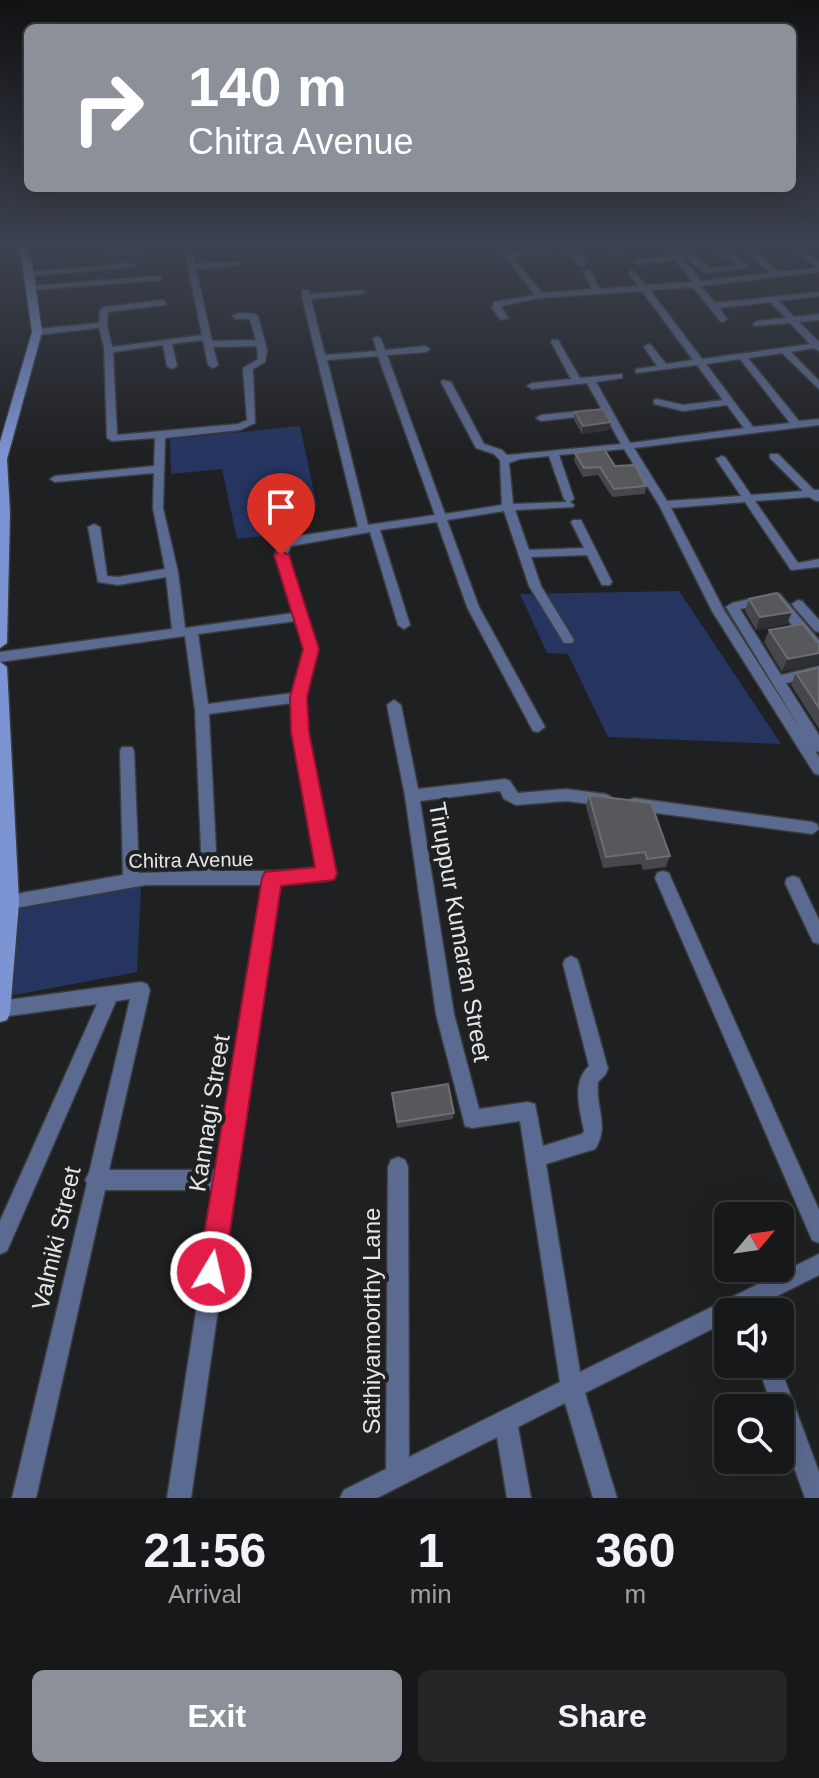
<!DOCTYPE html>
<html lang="en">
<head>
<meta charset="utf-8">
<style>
  body { margin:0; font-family:Arial,sans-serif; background:#242527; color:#f1f3f6; height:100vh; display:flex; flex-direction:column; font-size:30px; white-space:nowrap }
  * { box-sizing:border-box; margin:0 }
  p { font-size:26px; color:#9ea0a2 }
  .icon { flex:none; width:44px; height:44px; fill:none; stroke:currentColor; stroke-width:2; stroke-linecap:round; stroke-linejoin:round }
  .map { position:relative; height:1498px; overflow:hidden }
  .drawer { display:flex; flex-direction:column; background:#17181a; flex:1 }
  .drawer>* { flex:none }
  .hud { position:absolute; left:24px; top:24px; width:772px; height:168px; border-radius:12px; box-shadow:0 8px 32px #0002,0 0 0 2px #363739; background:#8c9099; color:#fff; overflow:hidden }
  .needle { width:52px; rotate:61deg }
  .controls { position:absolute; left:714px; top:1202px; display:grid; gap:16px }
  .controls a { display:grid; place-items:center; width:80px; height:80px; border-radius:12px; background:#17181a; box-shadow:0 8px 32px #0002,0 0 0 2px #363739; font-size:40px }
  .pin { position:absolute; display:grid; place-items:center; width:68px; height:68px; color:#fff; margin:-82px -34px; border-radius:50% 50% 50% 0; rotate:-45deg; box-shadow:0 0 8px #0007 }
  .pin .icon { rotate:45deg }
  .me { position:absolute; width:88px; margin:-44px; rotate:9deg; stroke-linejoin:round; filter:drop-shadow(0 0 6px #0008) }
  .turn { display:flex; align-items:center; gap:28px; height:168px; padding:0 32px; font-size:36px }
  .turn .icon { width:104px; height:104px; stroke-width:2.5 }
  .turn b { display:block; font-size:56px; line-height:68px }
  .eta { display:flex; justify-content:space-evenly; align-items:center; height:136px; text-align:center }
  .eta b { font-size:48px; font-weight:700; line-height:56px }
  .button { display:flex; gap:16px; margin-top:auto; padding:16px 32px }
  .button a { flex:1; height:92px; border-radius:12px; background:#8c9099; color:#fff; font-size:32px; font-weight:700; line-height:92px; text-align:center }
  .button a+a { background:#242527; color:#f1f3f6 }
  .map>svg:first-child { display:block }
  .green { fill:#253560 }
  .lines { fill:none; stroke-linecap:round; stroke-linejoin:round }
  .street-casing { stroke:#3b3c3e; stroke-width:3 }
  .secondary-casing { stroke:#3b3c3e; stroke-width:3 }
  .street { fill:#5b6a90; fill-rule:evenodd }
  .secondary { fill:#7c94d1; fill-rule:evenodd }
  .wall { fill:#46474a }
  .shaded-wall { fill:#2f3033 }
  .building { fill:#57585b; stroke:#6d6e71; stroke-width:2 }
  .route { fill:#e11d48; stroke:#92132f; stroke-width:2 }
  .labels { text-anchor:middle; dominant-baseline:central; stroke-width:8; stroke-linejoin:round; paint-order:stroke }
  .street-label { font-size:20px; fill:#e5e6e8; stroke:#1f2022 }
  .near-street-label { font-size:24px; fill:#e5e6e8; stroke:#1f2022 }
</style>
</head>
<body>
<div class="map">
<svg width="819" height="1498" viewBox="0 0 819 1498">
  <rect width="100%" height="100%" fill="#1f2022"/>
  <path class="green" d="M300 426 317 507 284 515 287 533 237 539 222 469 171 474 170 439Z
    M679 591 781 744 608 737 568 654 547 653 520 594Z
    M141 887 137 972 9 996 13 910Z"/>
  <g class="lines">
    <defs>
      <path id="street" d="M38 244H71L20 250 16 248Z
        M165 244H196L191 246 195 264 239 262 240 264 236 266 196 269 212 341 256 340 250 319H236L232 316C238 312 252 312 258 316L267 350 265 362 253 369 255 423 240 430 165 438 163 508 178 572 185 628 293 613 275 555 282 541 298 536 358 527 302 297V290H308L310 294 362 290 366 292 362 294 311 299 325 355 377 351 373 339 377 336 381 339 385 350 426 346 430 349 426 352 387 355 445 514 502 505 500 460 494 454 476 448 441 382 443 380 451 382 484 444 502 450 507 455 621 444 587 383 532 389 527 386 532 383 571 379 551 342 552 340H558L580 378 622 374V378L596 382 630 443 744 428 727 405 683 411 654 404V400L657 399 683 405 723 400 697 365 636 373V369L657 366 644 347 648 344 651 345 666 364 693 360 642 291 540 298 501 306 508 318 501 320 492 308 494 302 535 295 495 244H503L511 254 561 244H578L570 247 586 261V265H580L563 248 514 258 542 293 592 289 583 272 587 270H590L600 289 638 286 628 272 632 270 646 285 693 282 675 260 635 264V260H638L670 256 656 244C676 244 689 267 701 281L770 273 739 244H748L779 272 817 268 788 244H797L819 262V272L701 286 715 303 819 292V296L779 301 794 317 819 314V320L799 322 819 342V351L814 348 791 352 819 381V389L782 353 748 358 799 421 819 419V425L634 448 667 501 741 496 716 459 721 456 725 457 751 495 803 491 770 458V454H778L814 490H819V501H816L809 497 755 501 798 563 819 559V567L791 570 745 502 671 508 724 610 801 730 726 607 732 603 776 593 780 594 819 640V653L814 652 773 602 740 609 781 675 819 666V676L786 683 819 735V752L815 751 819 757V775L814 773 712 611 659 505 624 449 559 455 574 499 570 502 574 505 573 507 515 510 529 550 584 548 571 522 573 520H581L612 582 610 585H602L587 555 531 557 541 586 574 640 572 643H564L529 586 504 511 447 520 479 607 545 727 538 732 533 731 467 607 437 522 380 530 410 625 404 629 398 625 370 532 291 546 287 555 317 649 306 697 307 732 335 874 333 879 327 881 279 884 191 1498H167L215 1190H105L36 1498H12L87 1183 85 1180 89 1173 130 999 116 1001 7 1251 0 1254V1221L97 1004 1 1017 0 1001 141 982 147 984 150 990 109 1170H219L263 885H146L10 909 4 907 2 902 4 897 10 895 123 875 120 751 122 747H132L134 751 139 873 202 871 195 710 185 636 0 662V652L172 629 166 577 118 585 98 582 88 527 94 524 100 527 107 576 118 577 165 569 153 508 154 473 55 482 50 479 55 476 154 466 155 438 112 441 107 438 104 347 99 328 37 335 33 332 37 329 99 323 100 310 104 307 162 300 166 303 165 305 108 312 107 325 112 347 202 335 184 247 106 254 102 252 106 250ZM693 287 720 321 723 322 727 319 719 308 770 302 786 318 757 321 753 324 754 326 790 323 810 344 702 359 650 290ZM203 340 208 365 213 368 218 365 213 347 257 346 258 359 243 368 247 420 238 424 117 435 113 352 163 345 167 366 172 369 177 366 172 344ZM378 356 435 515 368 525 327 360ZM740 359 790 423 753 427 706 364ZM549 456 564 499 567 502 513 504 509 463 520 459ZM296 621 305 649 293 693 208 704 198 634ZM292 703 293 732 318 868 272 871H217L209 714Z
        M602 244H611L621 253 614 255Z
        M674 244H683L682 246 710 268 738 265 706 244H716L750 266 746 268 705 273 674 248Z
        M131 263 135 265 134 267 29 276 25 274 29 272Z
        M158 276H161V280L32 290 28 288 32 286Z
        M591 410 596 413 594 415 541 421 536 418 541 415Z
        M798 600 802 601 819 620V632L815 631 794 607 792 604Z
        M394 700 401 705 418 789 505 779 510 781 518 793 566 789 605 794 610 796 612 800 610 804 605 806 566 801 516 805 504 799 500 791 420 801 454 1014 479 1109 528 1102 535 1104 543 1146 582 1134 584 1131C580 1110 571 1082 589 1066L563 964 565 959 571 956 577 959 579 964 608 1069 605 1075 598 1082C595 1108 610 1126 595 1149L546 1164 580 1372 819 1254V1275L745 1312H728V1321L585 1393 617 1498H593L565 1403 518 1427 531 1498H507L497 1437 377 1498H340L344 1490 386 1469 388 1167 391 1160 398 1157 405 1160 408 1167 409 1457 560 1382 520 1121 472 1128 465 1126 436 1014 405 796 387 705Z
        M634 798 812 822 817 824 819 829 812 834 634 810 629 808 627 804 629 800Z
        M663 871 669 873 671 878 819 1210V1243L812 1240 655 878 657 873Z
        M793 876 799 878 819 920V944L813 942 785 883 787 878Z
        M757 1364H779L819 1472V1498H805L780 1428V1408H773Z"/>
      <path id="secondary" d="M14 244H22L32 262 42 332 7 459 10 513 7 643 0 648V442L32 332 22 262Z
        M0 662 7 667 19 902 10 1013 7 1020 0 1022Z"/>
    </defs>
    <use href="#street" class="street-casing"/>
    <use href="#secondary" class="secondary-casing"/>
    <use href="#street" class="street"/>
    <use href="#secondary" class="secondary"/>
  </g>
  <path class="wall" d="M575 412 609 430 582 434 574 420Z
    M575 453 615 466 646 486 645 494 612 497 598 475 583 477 574 461Z
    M749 599 787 624 756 630 745 611Z
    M803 624 782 672 764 642 769 630Z
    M819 668V729L791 685 796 673Z
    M589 795 670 856 666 867 643 870 641 864 603 868 586 807Z
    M392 1093 454 1113 453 1119 397 1128Z"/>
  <path class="shaded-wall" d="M611 422 609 430 582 434 583 426Z
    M792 612 787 624 756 630 760 617Z
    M819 653V664L782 672 788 659Z"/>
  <path class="building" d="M603 409 611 422 583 426 575 412Z
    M604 449 615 466 635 465 646 486 614 489 600 467 584 468 575 453Z
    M777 593 792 612 760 617 749 599Z
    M803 624 817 642H819V653L788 659 769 630Z
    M819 668V708L796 673Z
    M589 795 651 803 670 856 647 859 645 852 606 857Z
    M448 1084 454 1113 397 1122 392 1093Z"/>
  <linearGradient id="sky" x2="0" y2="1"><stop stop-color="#111213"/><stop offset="0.54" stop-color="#3c424f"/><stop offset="1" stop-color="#3c424f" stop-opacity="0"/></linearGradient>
  <rect width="819" height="454" fill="url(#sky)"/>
  <path class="route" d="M281 551 289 555 319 649 307 697 309 732 337 874 334 880 281 886 224 1272 220 1281 211 1285 202 1281 198 1272 262 878 265 872 315 867 291 732 290 697 303 649 274 555Z"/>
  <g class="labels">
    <g class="street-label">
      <text transform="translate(191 860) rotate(-1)">Chitra Avenue</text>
    </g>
    <g class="near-street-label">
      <text transform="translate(460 932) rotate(80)">Tiruppur Kumaran Street</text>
      <text transform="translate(209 1113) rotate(-81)">Kannagi Street</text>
      <text transform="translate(56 1238) rotate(-77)">Valmiki Street</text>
      <text transform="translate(371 1321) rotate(-90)">Sathiyamoorthy Lane</text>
    </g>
  </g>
</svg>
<div class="controls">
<a><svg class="needle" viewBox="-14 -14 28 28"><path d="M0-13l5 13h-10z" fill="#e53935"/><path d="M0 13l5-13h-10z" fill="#9ea0a2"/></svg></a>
<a><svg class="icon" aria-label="sound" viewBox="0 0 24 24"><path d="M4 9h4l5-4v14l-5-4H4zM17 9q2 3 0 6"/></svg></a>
<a><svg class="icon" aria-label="search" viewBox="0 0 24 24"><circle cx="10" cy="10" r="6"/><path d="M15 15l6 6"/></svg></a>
</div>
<div class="pin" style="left:281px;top:555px;background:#d93025"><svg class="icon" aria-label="arrive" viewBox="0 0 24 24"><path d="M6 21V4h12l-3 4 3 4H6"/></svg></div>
<svg class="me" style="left:211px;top:1272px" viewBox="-20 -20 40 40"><circle r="17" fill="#e11d48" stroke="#fff" stroke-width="3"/><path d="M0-11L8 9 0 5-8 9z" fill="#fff"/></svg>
<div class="hud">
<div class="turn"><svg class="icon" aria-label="right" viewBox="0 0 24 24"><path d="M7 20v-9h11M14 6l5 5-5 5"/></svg><div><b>140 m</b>Chitra Avenue</div></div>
</div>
</div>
<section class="drawer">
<div class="eta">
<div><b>21:56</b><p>Arrival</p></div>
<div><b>1</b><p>min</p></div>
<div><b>360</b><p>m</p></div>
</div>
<div class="button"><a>Exit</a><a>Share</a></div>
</section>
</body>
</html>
